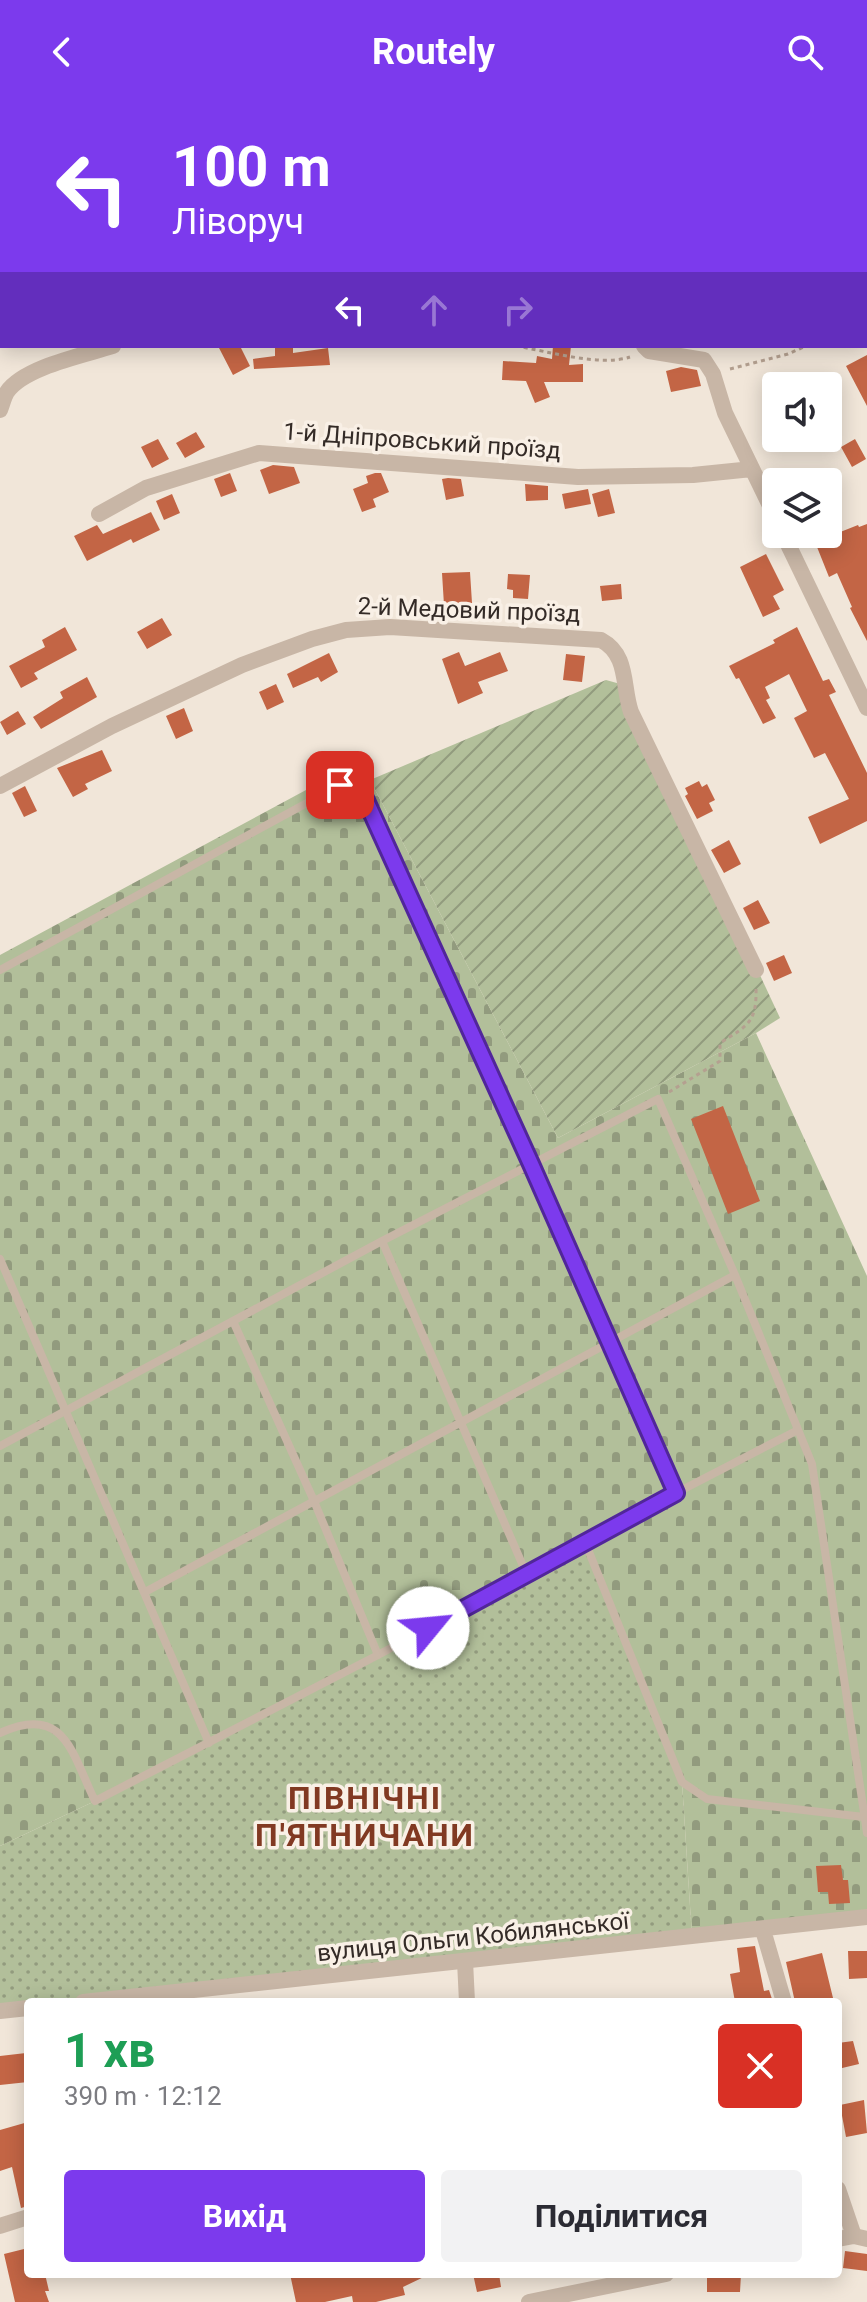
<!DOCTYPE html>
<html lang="uk">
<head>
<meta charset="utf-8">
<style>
  body { margin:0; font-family:Roboto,sans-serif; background:#f2f2f3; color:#2b2b33; height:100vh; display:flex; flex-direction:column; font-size:30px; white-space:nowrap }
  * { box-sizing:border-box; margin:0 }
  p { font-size:26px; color:#7c7c81 }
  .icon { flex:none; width:44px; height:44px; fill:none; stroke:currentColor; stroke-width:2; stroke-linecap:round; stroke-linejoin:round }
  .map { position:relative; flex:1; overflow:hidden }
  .sheet { position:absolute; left:24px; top:1894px; width:818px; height:280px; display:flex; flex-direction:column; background:#fff; border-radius:8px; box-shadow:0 4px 20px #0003 }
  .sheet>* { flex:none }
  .guide { position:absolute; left:0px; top:0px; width:868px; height:244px; box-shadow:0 4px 20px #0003; background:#7c3aed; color:#fff; overflow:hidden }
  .tools { position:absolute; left:762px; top:268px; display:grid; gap:16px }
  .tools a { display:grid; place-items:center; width:80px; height:80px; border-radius:8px; background:#fff; box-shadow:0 4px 20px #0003; font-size:40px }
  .pin { position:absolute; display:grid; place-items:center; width:68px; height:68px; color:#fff; margin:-34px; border-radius:16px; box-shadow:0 4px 12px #0006 }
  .me { position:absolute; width:88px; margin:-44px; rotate:62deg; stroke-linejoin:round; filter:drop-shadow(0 0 6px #0008) }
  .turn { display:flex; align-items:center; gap:28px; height:168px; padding:0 40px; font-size:36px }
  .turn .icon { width:104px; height:104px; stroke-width:2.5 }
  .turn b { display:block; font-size:56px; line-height:68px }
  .lanes { display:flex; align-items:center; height:76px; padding:0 40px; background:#0003; justify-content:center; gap:40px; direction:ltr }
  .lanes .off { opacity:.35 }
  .round { display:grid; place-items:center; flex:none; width:84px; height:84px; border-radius:8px; background:#f2f2f3 }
  .head { display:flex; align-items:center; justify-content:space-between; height:136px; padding:0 40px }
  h1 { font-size:48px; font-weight:700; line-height:60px; color:#1e9e55 }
  .button { display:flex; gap:16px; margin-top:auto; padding:16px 40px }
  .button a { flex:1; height:92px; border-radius:8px; background:#7c3aed; color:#fff; font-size:32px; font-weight:700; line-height:92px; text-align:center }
  .button a+a { background:#f2f2f3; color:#2b2b33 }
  header { display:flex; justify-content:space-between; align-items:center; height:104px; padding:0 40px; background:#7c3aed; color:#fff; font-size:36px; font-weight:700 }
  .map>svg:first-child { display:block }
  .grass { fill:url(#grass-dots) }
  .cemetery { fill:url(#cemetery-stones) }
  .garden { fill:url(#garden-furrows) }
  .building { fill:#c36545 }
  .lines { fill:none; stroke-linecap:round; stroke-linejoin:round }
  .path { stroke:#b4a090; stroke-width:3; stroke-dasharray:4 4; stroke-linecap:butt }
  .lane { stroke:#c8b6a6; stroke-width:8 }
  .street { stroke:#c8b6a6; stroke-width:16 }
  .route-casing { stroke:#51269a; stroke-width:20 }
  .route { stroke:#7c3aed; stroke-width:14 }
  .labels { text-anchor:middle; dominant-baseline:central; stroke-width:7; stroke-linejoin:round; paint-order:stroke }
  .street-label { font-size:24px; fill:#342b27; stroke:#f9f0e6 }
  .district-label { font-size:32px; font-weight:bold; letter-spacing:2px; fill:#813922; stroke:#f9f0e6 }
</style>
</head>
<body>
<header><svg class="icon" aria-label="back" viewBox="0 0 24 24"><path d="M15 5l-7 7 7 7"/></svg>Routely<svg class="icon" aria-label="search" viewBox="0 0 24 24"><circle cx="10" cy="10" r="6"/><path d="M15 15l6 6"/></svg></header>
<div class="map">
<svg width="867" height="2198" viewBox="0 0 867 2198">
  <defs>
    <pattern id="grass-dots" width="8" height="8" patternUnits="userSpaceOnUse" patternTransform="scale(2)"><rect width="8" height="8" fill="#b2bf9a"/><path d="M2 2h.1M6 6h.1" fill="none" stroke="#929b7e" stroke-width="1.8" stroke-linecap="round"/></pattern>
    <pattern id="cemetery-stones" width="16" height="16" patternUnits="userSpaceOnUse" patternTransform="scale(2)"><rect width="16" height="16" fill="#b2bf9a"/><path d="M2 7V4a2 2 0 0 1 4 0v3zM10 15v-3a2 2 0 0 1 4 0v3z" fill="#929b7e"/></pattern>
    <pattern id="garden-furrows" width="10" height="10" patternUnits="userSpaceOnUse" patternTransform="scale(2)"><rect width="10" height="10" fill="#b2bf9a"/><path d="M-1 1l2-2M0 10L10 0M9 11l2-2" fill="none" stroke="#929b7e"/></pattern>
  </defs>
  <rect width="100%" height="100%" fill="#f1e6d9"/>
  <path class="grass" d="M585 1438 682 1678 692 1833 83 1898H28L0 1907V1742L95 1697Z"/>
  <path class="cemetery" d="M345 665 370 676 558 1034 756 929 867 1172V1813L692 1833 682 1678 585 1439 95 1697 0 1742V851Z"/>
  <path class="garden" d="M606 576 624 581 780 914 756 929 558 1034 370 676Z"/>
  <path class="building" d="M218 242H240L250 262 233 271Z
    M275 242H293V249L328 244 330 261 254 265 253 255 275 252Z
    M553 242H571L569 261 583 260V278H544L550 293 535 299 526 277 502 276 503 257 536 259 537 252 552 255Z
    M867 251V302L846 262Z
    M681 263 697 266 701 282 671 288 666 267Z
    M196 328 205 343 185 354 176 339Z
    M158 335 169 355 152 364 141 343Z
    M855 335 866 355 852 363 841 343Z
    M273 361 294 363 300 379 269 390 260 366Z
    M230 369 237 387 221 393 214 375Z
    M375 369H381L389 388 373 395 376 403 362 408 353 385 368 379 366 372Z
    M448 374 461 375 464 392 446 396 442 375Z
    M525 380 548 382V396L526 397Z
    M588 385 591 400 565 405 562 390Z
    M609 385 615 409 598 413 592 390Z
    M172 390 180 409 164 416 156 397Z
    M151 408 160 426 133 439 131 435 87 457 74 432 97 421 103 430Z
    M867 420V537L850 504 852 503 837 469 829 473 815 438 858 421 859 423Z
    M766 450 784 486 773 492 780 505 763 513 740 463Z
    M470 468 472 499 444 501 442 469Z
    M508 470 530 471 528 495 513 494V486L507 485Z
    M621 480 622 495 602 497 600 482Z
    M162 514 172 531 147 545 137 528Z
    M65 523 77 546 34 569 38 575 21 584 9 562 45 543 42 536Z
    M797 523 823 577 829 575 836 588 829 591 867 669V717L820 740 808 713 849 695 825 649 814 654 794 614 807 607 789 570 765 583 770 594 766 596 776 614 763 620 739 574 736 575 729 562 775 539 773 536Z
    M459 548 465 562 500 548 508 567 478 578 483 589 458 600 442 555Z
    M329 549 338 568 321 578 318 573 293 584 287 570Z
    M566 550 585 552 582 578 563 576Z
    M87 573 97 593 41 625 33 613 63 594 60 588Z
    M276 580 284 598 267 606 259 588Z
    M184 604 193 627 176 635 166 612Z
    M18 607 26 620 7 631 0 618Z
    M102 646 112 667 85 680 88 685 73 693 57 664Z
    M699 677 702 683 707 680 715 696 709 699 713 707 697 715 685 692 688 690 685 684Z
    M25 682 37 707 24 713 12 689Z
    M729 736 741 760 724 769 711 746Z
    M758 796 770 819 754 826 743 804Z
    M784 851 792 869 774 877 766 859Z
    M723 1002 760 1097 728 1110 691 1015Z
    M841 1761 843 1776H848L850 1799 829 1800 828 1788H818L816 1762Z
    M755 1842 764 1887 769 1886 773 1898H735L730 1870 740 1868 737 1844Z
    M848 1847H867V1874L849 1875Z
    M822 1849 834 1898H795L786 1858Z
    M853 1937 859 1960 838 1965V1939Z
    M26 1949 28 1978 0 1981V1952Z
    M864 1996 867 2029 846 2033 840 2001Z
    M28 2018V2102L21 2104 12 2063 0 2067V2026Z
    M28 2144V2170H45L49 2187H45L49 2198H15L4 2150Z
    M845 2147 867 2150V2167L843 2164Z
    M290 2170H430L403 2183 405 2191 376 2198H353L352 2192 325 2198H296Z
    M473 2170H499L501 2183 477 2188Z
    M707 2170H741L740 2188H707Z"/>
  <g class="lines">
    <path class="path" d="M743 0V2
      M516 242C547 247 600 263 630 253
      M730 265 788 250 806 242
      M669 988 720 957V939C749 921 757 918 756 882"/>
    <path class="lane" d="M840 0 841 2
      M0 866 340 681 363 690 531 1060 676 1389
      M382 1137 527 1471
      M0 1155 209 1639
      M233 1217 314 1397 378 1551
      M0 1342 382 1137 658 995 735 1171 812 1360 867 1729
      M585 1438 682 1678 707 1695 864 1713
      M145 1488 735 1171
      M0 1629C65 1599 72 1650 95 1697L378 1551 676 1389 796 1327"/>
    <path class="street" d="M133 0V2
      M448 0V2
      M624 0 625 2
      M864 0 866 2
      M301 2V0
      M644 242 649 247 704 256 713 270 725 309 776 414
      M0 306C2 301 4 293 7 288 24 263 85 251 113 242
      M99 410 146 384 259 349 578 373 693 371 752 365
      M783 430 867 604
      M0 682 112 622 242 561 312 535 346 526 390 523 601 536C629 551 622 582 631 608L756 866
      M763 1826 784 1898
      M465 1857 467 1898
      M83 1898 867 1813
      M0 1907 28 1904
      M838 2085 854 2132
      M0 2122 28 2113
      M838 2135 854 2132 867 2135
      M529 2198 666 2170"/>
  </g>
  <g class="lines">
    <defs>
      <path id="route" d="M340 681 363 690 531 1060 676 1389 428 1524"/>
    </defs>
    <use href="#route" class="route-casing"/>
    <use href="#route" class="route"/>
  </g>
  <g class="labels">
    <g class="street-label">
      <text transform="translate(422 337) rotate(4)">1-й Дніпровський проїзд</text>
      <text transform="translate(469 506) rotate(2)">2-й Медовий проїзд</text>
      <text transform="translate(473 1833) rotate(-6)">вулиця Ольги Кобилянської</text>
    </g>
    <g class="district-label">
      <text x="365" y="1694">ПІВНІЧНІ<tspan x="365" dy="37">П'ЯТНИЧАНИ</tspan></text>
    </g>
  </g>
</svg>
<div class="tools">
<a><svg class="icon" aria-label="sound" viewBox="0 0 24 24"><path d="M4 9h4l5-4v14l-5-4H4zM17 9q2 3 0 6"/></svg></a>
<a><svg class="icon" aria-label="layers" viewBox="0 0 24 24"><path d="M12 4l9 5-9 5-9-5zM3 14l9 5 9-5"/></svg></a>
</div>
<div class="pin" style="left:340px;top:681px;background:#d93025"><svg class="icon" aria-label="arrive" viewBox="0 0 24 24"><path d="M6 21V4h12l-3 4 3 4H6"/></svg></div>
<svg class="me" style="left:428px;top:1524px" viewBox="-20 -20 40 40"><circle r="19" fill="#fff"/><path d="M0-13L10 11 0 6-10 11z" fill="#7c3aed"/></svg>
<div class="guide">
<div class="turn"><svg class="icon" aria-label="left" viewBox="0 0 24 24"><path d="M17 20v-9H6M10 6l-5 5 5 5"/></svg><div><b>100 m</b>Ліворуч</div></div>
<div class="lanes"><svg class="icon" aria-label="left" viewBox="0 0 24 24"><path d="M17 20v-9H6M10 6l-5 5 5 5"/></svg><svg class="icon off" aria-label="ahead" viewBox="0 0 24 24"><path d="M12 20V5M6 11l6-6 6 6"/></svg><svg class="icon off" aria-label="right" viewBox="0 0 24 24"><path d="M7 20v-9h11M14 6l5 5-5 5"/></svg></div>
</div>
<section class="sheet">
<div class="head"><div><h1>1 хв</h1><p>390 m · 12:12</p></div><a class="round" style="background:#d93025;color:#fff"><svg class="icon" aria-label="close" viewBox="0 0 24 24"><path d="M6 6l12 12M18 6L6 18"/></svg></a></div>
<div class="button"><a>Вихід</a><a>Поділитися</a></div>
</section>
</div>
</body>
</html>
